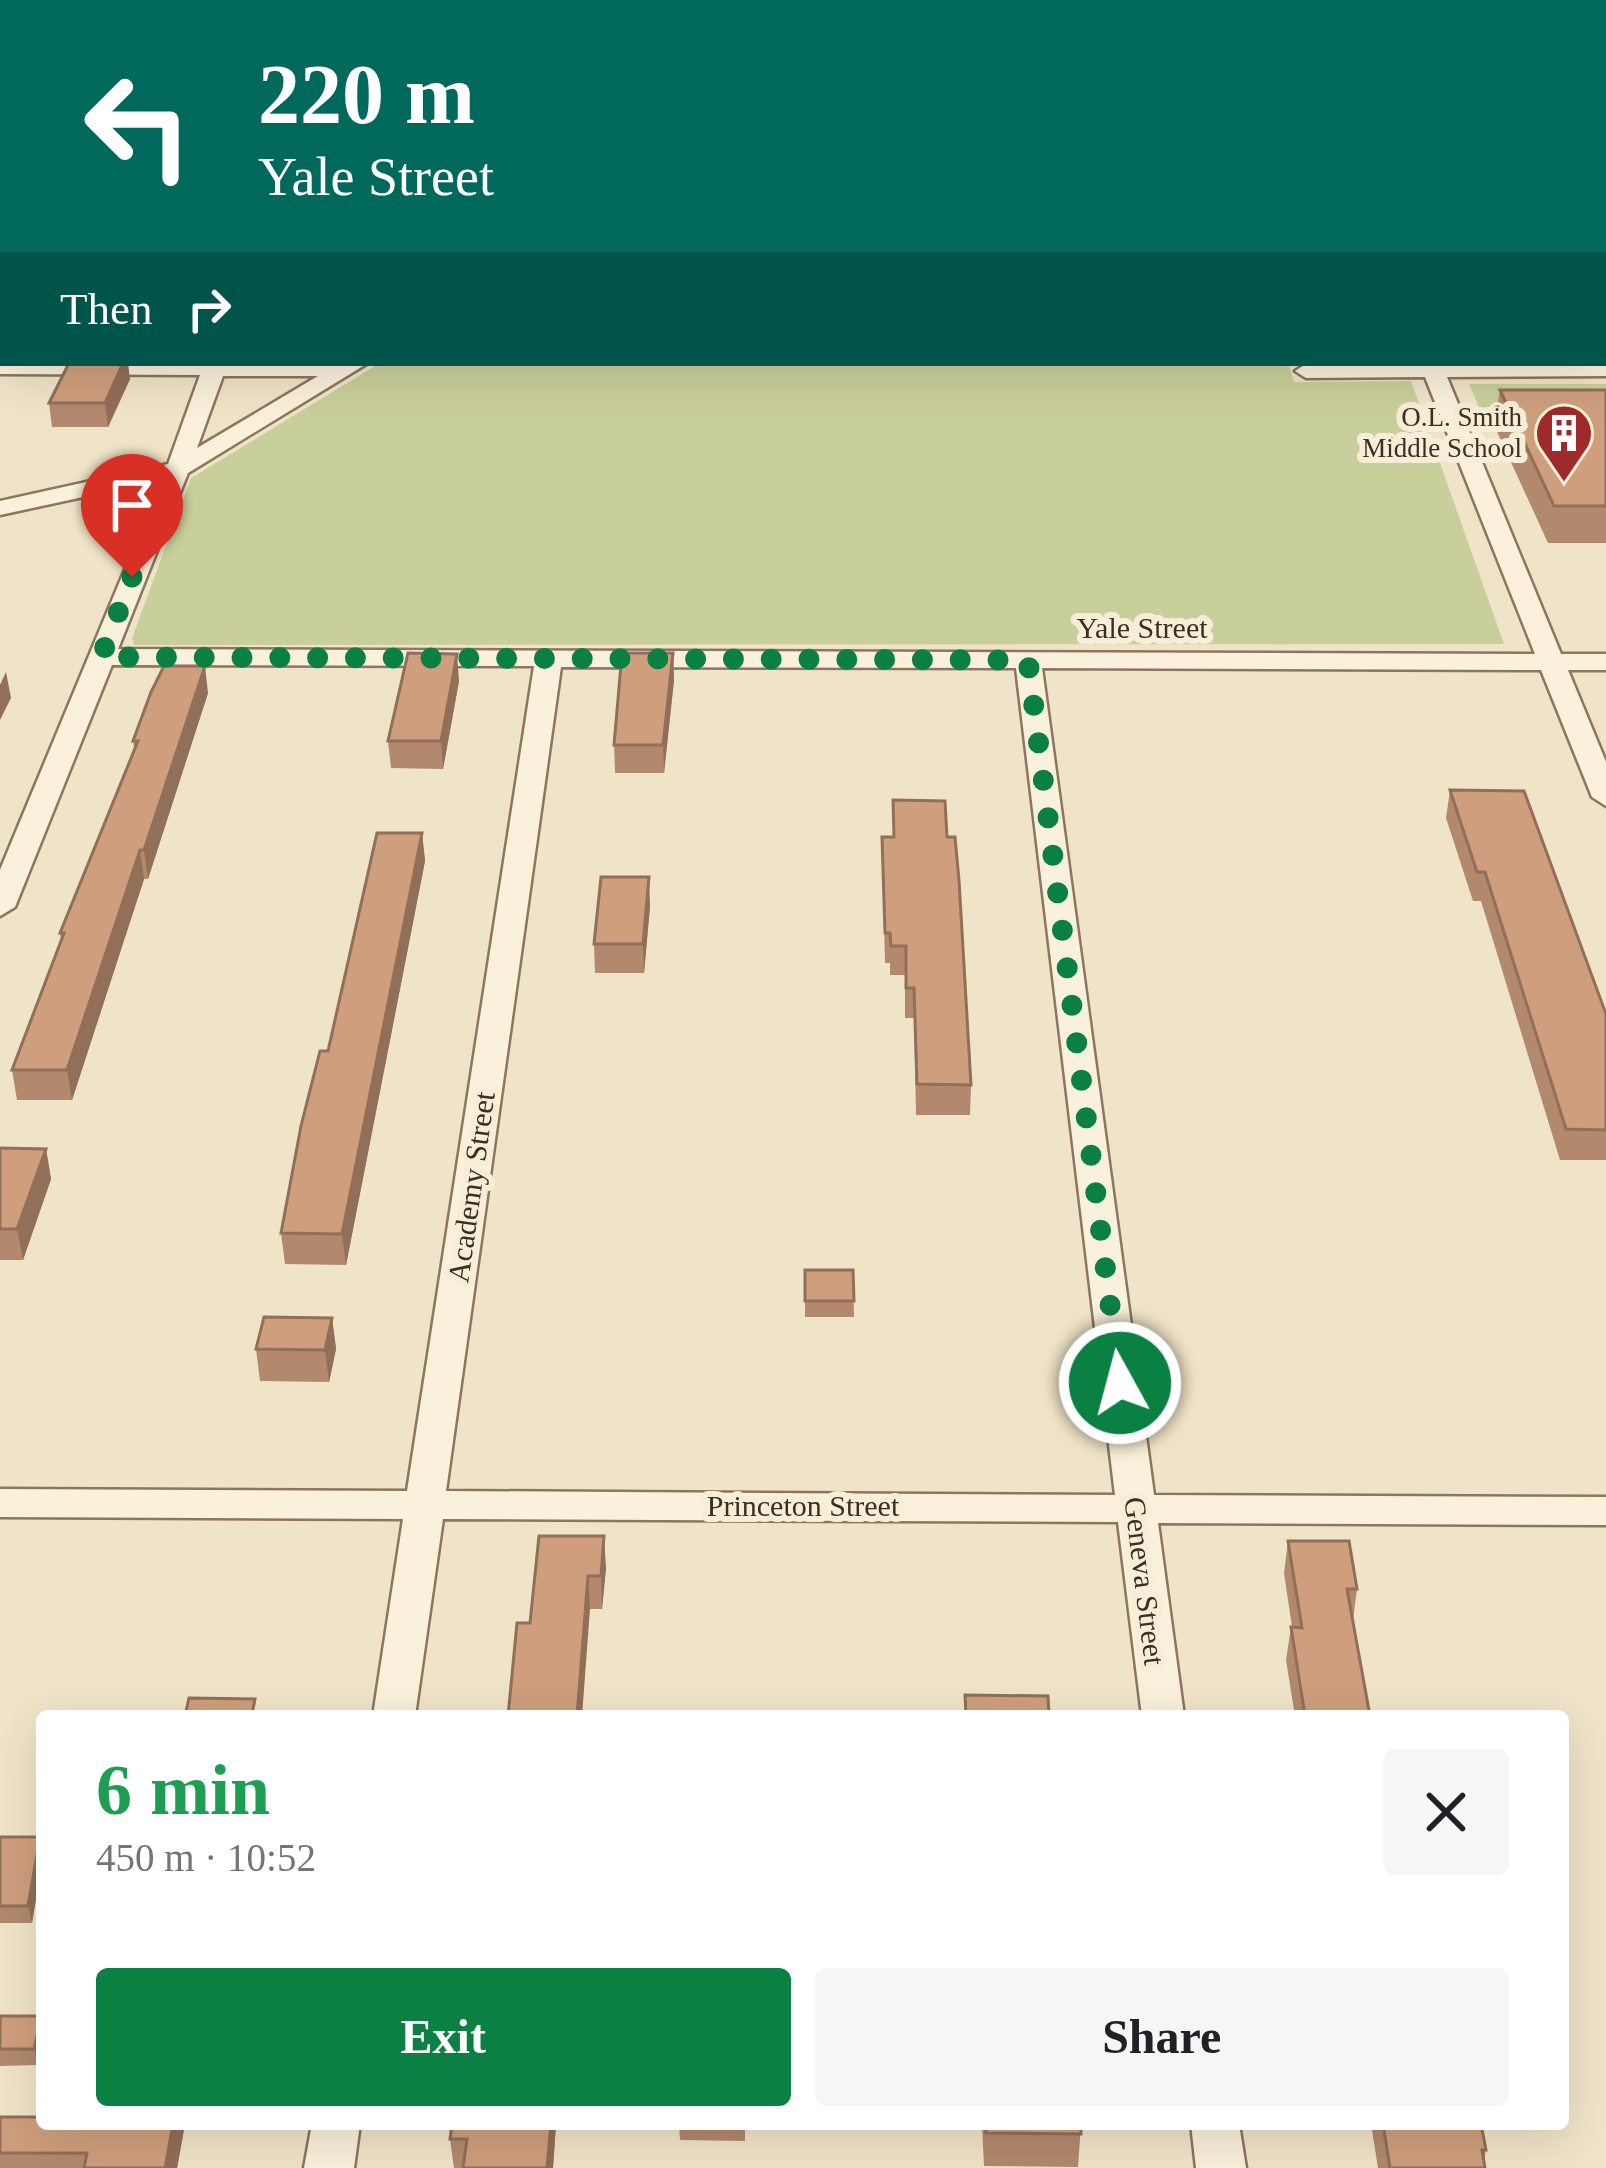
<!DOCTYPE html>
<html lang="en">
<head>
<meta charset="utf-8">
<style>
  body { margin:0; font-family:"Times New Roman",serif; background:#f6f6f6; color:#202124; height:100vh; display:flex; flex-direction:column; font-size:45px; white-space:nowrap }
  * { box-sizing:border-box; margin:0 }
  p { font-size:39px; color:#757577 }
  .icon { flex:none; width:66px; height:66px; fill:none; stroke:currentColor; stroke-width:2; stroke-linecap:round; stroke-linejoin:round }
  .map { position:relative; flex:1; overflow:hidden }
  .panel { position:absolute; left:36px; top:1710px; width:1533px; height:420px; display:flex; flex-direction:column; background:#fff; border-radius:12px; box-shadow:0 12px 48px #0002 }
  .panel>* { flex:none }
  .banner { position:absolute; left:0px; top:0px; width:1608px; height:366px; box-shadow:0 12px 48px #0002; background:#00695c; color:#fff; overflow:hidden }
  .pin { position:absolute; display:grid; place-items:center; width:102px; height:102px; color:#fff; margin:-123px -51px; border-radius:50% 50% 50% 0; rotate:-45deg; box-shadow:0 0 12px #0007 }
  .pin .icon { rotate:45deg }
  .me { position:absolute; width:132px; margin:-66px; rotate:353deg; stroke-linejoin:round; filter:drop-shadow(0 0 9px #0008) }
  .turn { display:flex; align-items:center; gap:42px; height:252px; padding:0 60px; font-size:54px }
  .turn .icon { width:156px; height:156px; stroke-width:2.5 }
  .turn b { display:block; font-size:84px; line-height:102px }
  .then { display:flex; align-items:center; height:114px; padding:0 60px; background:#0003; gap:24px; font-size:45px }
  .round { display:grid; place-items:center; flex:none; width:126px; height:126px; border-radius:12px; background:#f6f6f6 }
  .summary { display:flex; align-items:center; justify-content:space-between; height:204px; padding:0 60px }
  h1 { font-size:72px; font-weight:700; line-height:90px; color:#1e9e55 }
  .primary-button { display:flex; gap:24px; margin-top:auto; padding:24px 60px }
  .primary-button a { flex:1; height:138px; border-radius:12px; background:#0b8043; color:#fff; font-size:48px; font-weight:700; line-height:138px; text-align:center }
  .primary-button a+a { background:#f6f6f6; color:#202124 }
  .map>svg:first-child { display:block }
  .green { fill:#c9cf9b }
  .lines { fill:none; stroke-linecap:round; stroke-linejoin:round }
  .street-casing { stroke:#8d765c; stroke-width:5 }
  .street { fill:#faf1dc; fill-rule:evenodd }
  .wall { fill:#b2896c }
  .shaded-wall { fill:#916f58 }
  .building { fill:#cf9f7d; stroke:#916f58; stroke-width:3 }
  .route { stroke:#0b8043; stroke-width:21; stroke-dasharray:0 37.8 }
  .labels { text-anchor:middle; dominant-baseline:central; stroke-width:12; stroke-linejoin:round; paint-order:stroke }
  .far-poi-label { font-size:27px; fill:#3d2e20; stroke:#f7eed8; text-anchor:end }
  .street-label { font-size:30px; fill:#3d2e20; stroke:#f7eed8 }
</style>
</head>
<body>
<div class="map">
<svg width="1606" height="2168" viewBox="0 0 1606 2168">
  <rect width="100%" height="100%" fill="#f0e4c8"/>
  <path class="green" d="M380 363H1288L1294 382 1411 381 1504 644 134 645 132 638 191 478Z
    M1469 384H1606V425H1487Z"/>
  <g class="lines">
    <defs>
      <path id="street" d="M732 0H748V3H732Z
        M1350 0H1366L1367 3H1351Z
        M0 95H3V105H0Z
        M1605 97H1606V107H1605Z
        M0 360 368 363 188 473 118 649 1535 654 1425 377 1306 378 1295 371 1306 364 1606 362V376L1447 377 1561 654H1606V670H1568L1606 762V806L1592 797 1541 670 1042 668 1154 1495 1606 1497V1525L1158 1523 1184 1716H1142L1118 1522 443 1519 415 1716H373L403 1519 0 1517V1489L407 1491 534 666 112 665 15 907 0 916V870L162 480 0 515V501L168 464 200 375 0 374ZM223 376H318L197 448ZM561 667 1016 668 1115 1495 446 1491Z
        M312 2124H360L354 2168H304Z
        M1191 2124H1239L1246 2168H1196Z"/>
    </defs>
    <use href="#street" class="street-casing"/>
    <use href="#street" class="street"/>
  </g>
  <path class="wall" d="M0 0H34L32 3H3V36H0Z
    M1409 0H1606V68L1605 3H1411Z
    M130 379 108 427H52L49 403Z
    M1500 390H1606V543H1548L1494 425Z
    M673 653 674 680 664 773H615L614 745Z
    M459 681 443 769 391 768 388 741Z
    M208 693 148 879H144L72 1100H17L12 1070 61 940 60 933 134 748 133 741Z
    M1450 790 1606 1014V1160H1560L1481 901H1473L1446 818Z
    M893 800 947 837 971 1085 970 1115H916L914 1018H905V975H890V963H885L882 837H893Z
    M422 833 425 861 346 1265 285 1264 281 1233 328 1051Z
    M650 906 644 973H595L594 944Z
    M0 1148 46 1149 51 1179 23 1260H0Z
    M805 1270H853L854 1317H805Z
    M332 1318 336 1349 329 1382 260 1381 256 1349Z
    M539 1536 606 1568 602 1609H590L530 1623Z
    M1288 1541 1357 1589 1353 1620 1370 1716H1295L1286 1660 1291 1627H1292L1284 1573Z
    M0 1837H40L42 1863 32 1923H0Z
    M0 2016 42 2048 38 2065 0 2066Z
    M0 2117 42 2124H185L177 2168H0Z
    M556 2124 553 2168H454L450 2139Z
    M679 2124H745V2141L680 2140Z
    M982 2124H1081L1078 2167 984 2166Z
    M1371 2124H1481L1486 2150 1484 2161 1485 2168H1378Z"/>
  <path class="shaded-wall" d="M18 0H34L32 3H15Z
    M123 363H128L130 379 108 427 105 403Z
    M673 653 674 680 664 773 663 745Z
    M457 654 459 681 443 769 441 741Z
    M205 666 208 693 148 879 144 850Z
    M6 672 11 698 0 720V685Z
    M422 833 425 861 346 1265 342 1234Z
    M140 850 144 879 72 1100 67 1070Z
    M649 877 650 906 644 973 643 944Z
    M46 1149 51 1179 23 1260 17 1229Z
    M332 1318 336 1349 329 1382 325 1350Z
    M604 1536 606 1568 602 1609 601 1576Z
    M588 1576 590 1609 582 1716H577Z
    M40 1837 42 1863 32 1923 28 1906Z
    M42 2017V2048L38 2065 34 2049Z
    M173 2124H185L177 2168H165Z
    M551 2124H556L553 2168H547Z"/>
  <path class="building" d="M0 0H18L15 3H3V18H0Z
    M244 0H302L300 3H243Z
    M407 0H500L499 3H406Z
    M624 0H682L681 3H623Z
    M1231 0H1317L1318 3H1232Z
    M1420 0H1606V50L1605 3H1422Z
    M1605 234H1606V332H1605Z
    M69 363H123L105 403H49Z
    M1500 390H1606V506H1554Z
    M408 653 457 654 441 741H388Z
    M622 653H673L663 745H614Z
    M164 666H205L144 850H140L67 1070H12L64 933H60L138 741H133L151 692Z
    M1450 790 1524 791 1606 1014V1130L1566 1129 1485 872H1477Z
    M893 800 945 801 947 837H955L959 880 971 1085 917 1084 914 988H906V946H891L890 933H885L882 837H894Z
    M377 833H422L342 1234 281 1233 301 1126 320 1051H328Z
    M601 877H649L643 944H594Z
    M0 1148 46 1149 17 1229H0Z
    M805 1270H853L854 1301H805Z
    M264 1317 332 1318 325 1350 256 1349Z
    M539 1536H604L601 1576H588L577 1716H508L517 1623H530Z
    M1288 1541H1349L1357 1589H1347L1370 1716H1305L1291 1627 1302 1628Z
    M965 1695 1048 1696 1049 1716H966Z
    M189 1698 255 1699 252 1714H269V1716H185Z
    M0 1837H40L28 1906H0Z
    M0 2016H42L34 2049H0Z
    M0 2117H42V2124H173L165 2168H84L87 2153H0Z
    M452 2124H551L547 2168H463L467 2139H450Z
    M985 2124H1081V2134L986 2133Z
    M1383 2124H1481L1486 2150H1482L1485 2168H1390Z"/>
  <g class="lines">
    <path class="route" d="M132 577 101 657 1028 660 1120 1383"/>
  </g>
  <defs>
    <symbol id="building-pin" viewBox="-11 -11 22 30"><path d="M0 17L-7.5 6A9.5 9.5 0 1 1 7.5 6Z" fill="#9e2a2b" stroke="#f7eed8"/><path d="M-4-6H4V6H1V3H-1V6H-4ZM-2.5-4.3h1.7v1.8h-1.7ZM.8-4.3h1.7v1.8H.8ZM-2.5-1h1.7V.8h-1.7ZM.8-1h1.7V.8H.8Z" fill="#fff"/></symbol>
  </defs>
  <g fill-rule="evenodd">
    <use href="#building-pin" x="1531" y="400" width="66" height="90"/>
  </g>
  <g class="labels">
    <g class="far-poi-label">
      <text x="1522" y="417">O.L. Smith<tspan x="1522" dy="31">Middle School</tspan></text>
    </g>
    <g class="street-label">
      <text x="1142" y="627">Yale Street</text>
      <text transform="translate(471 1187) rotate(-82)">Academy Street</text>
      <text x="803" y="1505">Princeton Street</text>
      <text transform="translate(1145 1581) rotate(83)">Geneva Street</text>
    </g>
  </g>
</svg>
<div class="pin" style="left:132px;top:577px;background:#d93025"><svg class="icon" aria-label="arrive" viewBox="0 0 24 24"><path d="M6 21V4h12l-3 4 3 4H6"/></svg></div>
<svg class="me" style="left:1120px;top:1383px" viewBox="-20 -20 40 40"><circle r="17" fill="#0b8043" stroke="#fff" stroke-width="3"/><path d="M0-11L8 9 0 5-8 9z" fill="#fff"/></svg>
<div class="banner">
<div class="turn"><svg class="icon" aria-label="left" viewBox="0 0 24 24"><path d="M17 20v-9H6M10 6l-5 5 5 5"/></svg><div><b>220 m</b>Yale Street</div></div>
<div class="then">Then<svg class="icon" aria-label="right" viewBox="0 0 24 24"><path d="M7 20v-9h11M14 6l5 5-5 5"/></svg></div>
</div>
<section class="panel">
<div class="summary"><div><h1>6 min</h1><p>450 m · 10:52</p></div><a class="round"><svg class="icon" aria-label="close" viewBox="0 0 24 24"><path d="M6 6l12 12M18 6L6 18"/></svg></a></div>
<div class="primary-button"><a>Exit</a><a>Share</a></div>
</section>
</div>
</body>
</html>
